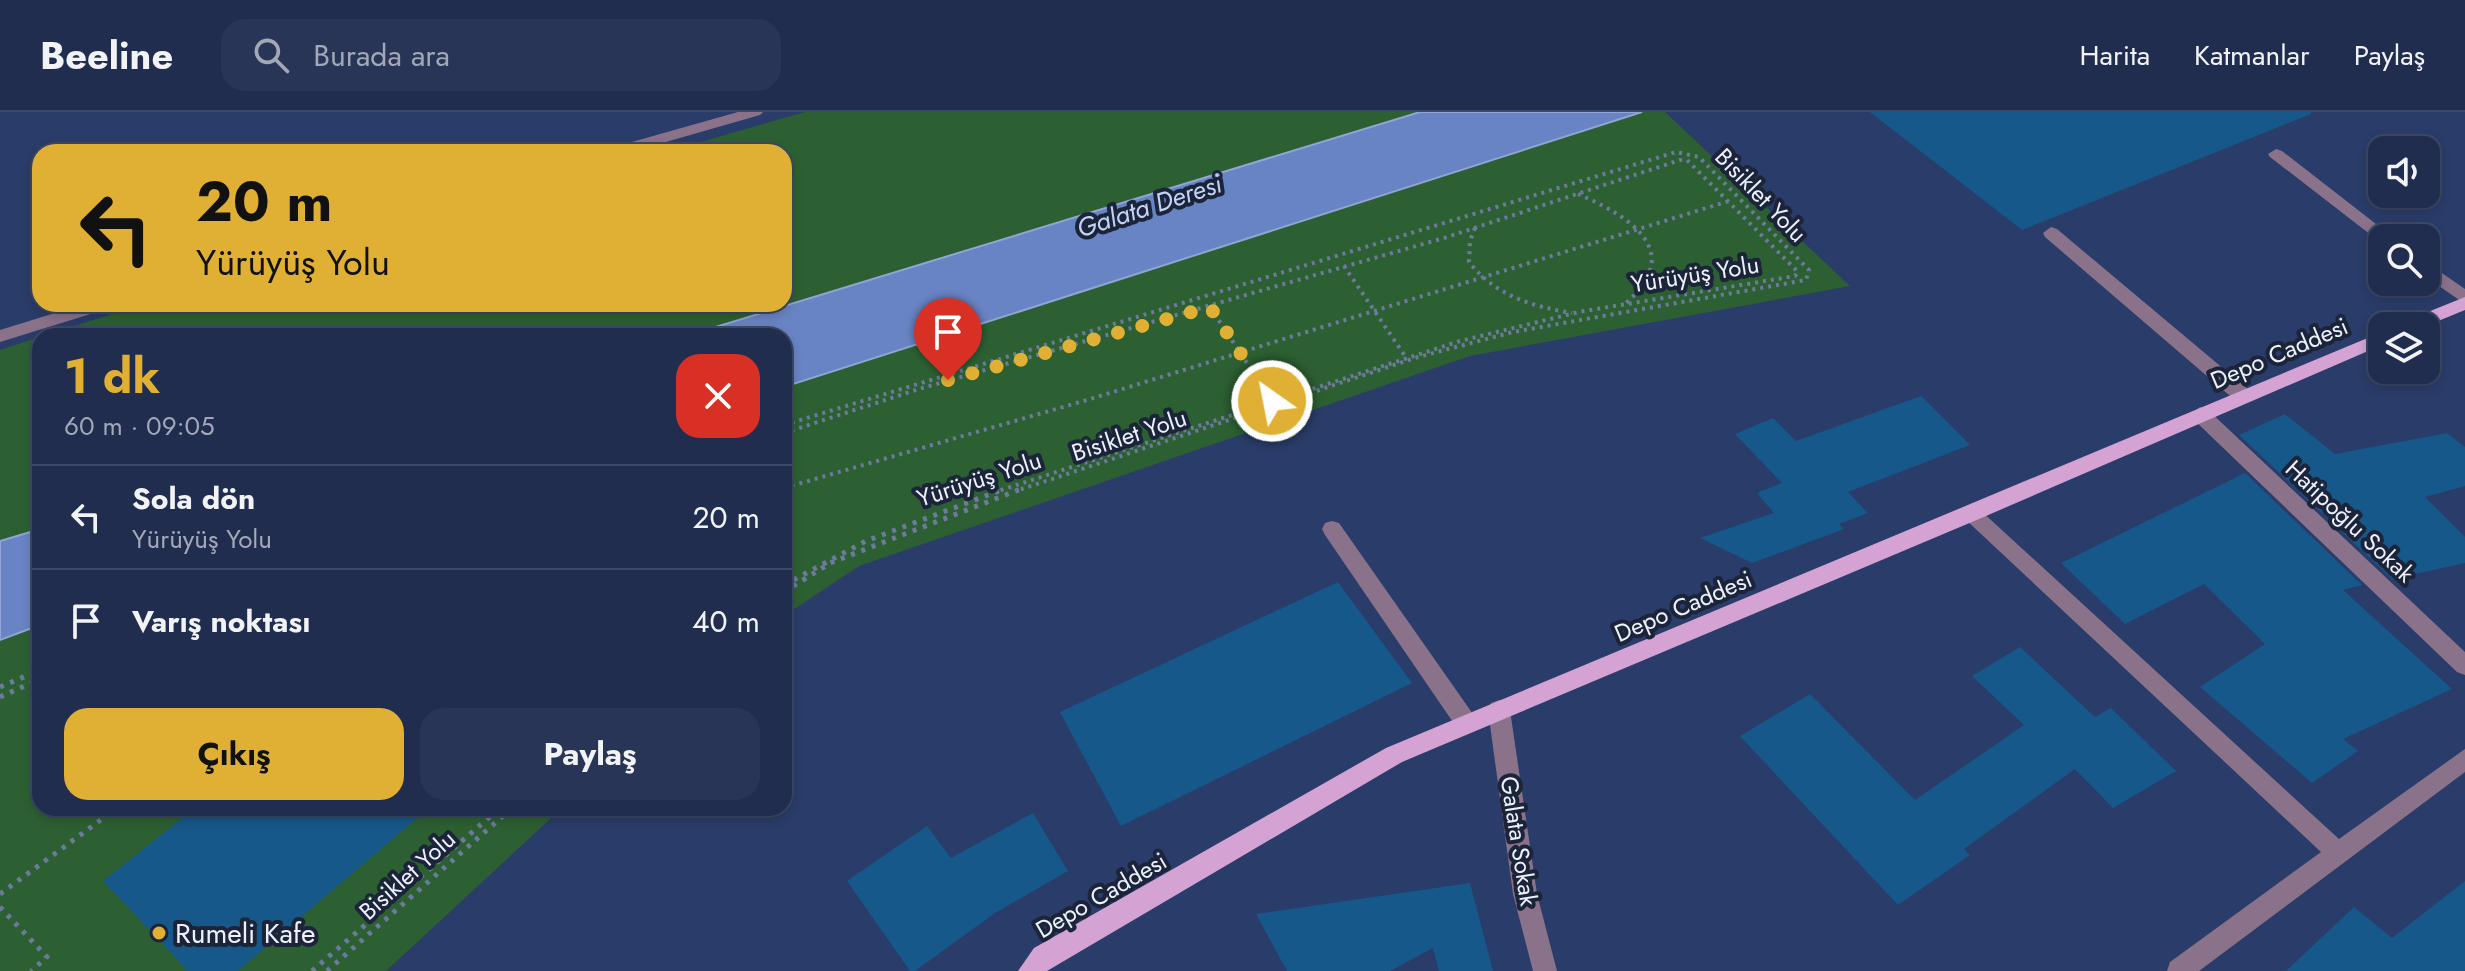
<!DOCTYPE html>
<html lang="tr">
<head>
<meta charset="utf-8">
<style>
  body { margin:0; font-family:Jost,sans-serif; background:#283556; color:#f1f3f6; height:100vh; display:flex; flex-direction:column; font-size:30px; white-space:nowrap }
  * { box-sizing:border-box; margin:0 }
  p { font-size:26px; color:#a2a8b7 }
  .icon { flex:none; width:44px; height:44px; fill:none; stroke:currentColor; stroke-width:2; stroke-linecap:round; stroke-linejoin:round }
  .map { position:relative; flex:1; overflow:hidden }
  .sheet { position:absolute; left:32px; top:216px; width:760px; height:488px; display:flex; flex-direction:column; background:#202d4f; border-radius:24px; box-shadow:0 4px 12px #0003,0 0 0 2px #3d4966 }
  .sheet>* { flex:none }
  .guide { position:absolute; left:32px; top:32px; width:760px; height:168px; border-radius:24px; box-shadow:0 4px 12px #0003,0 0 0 2px #3d4966; background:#e0b034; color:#111; overflow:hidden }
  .buttons { position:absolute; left:2368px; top:24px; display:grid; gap:16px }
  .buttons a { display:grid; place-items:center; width:72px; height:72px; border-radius:16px; background:#202d4f; box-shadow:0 4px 12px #0003,0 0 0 2px #3d4966; font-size:40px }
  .pin { position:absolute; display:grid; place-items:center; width:68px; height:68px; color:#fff; margin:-82px -34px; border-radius:50% 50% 50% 0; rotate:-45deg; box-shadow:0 0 8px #0007 }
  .pin .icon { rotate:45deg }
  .me { position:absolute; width:88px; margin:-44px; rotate:327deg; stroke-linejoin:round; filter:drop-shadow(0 0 6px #0008) }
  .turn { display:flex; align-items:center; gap:28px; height:168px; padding:0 32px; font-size:36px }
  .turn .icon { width:104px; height:104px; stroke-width:2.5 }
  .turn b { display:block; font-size:56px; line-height:68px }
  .round { display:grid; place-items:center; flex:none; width:84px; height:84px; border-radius:24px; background:#283556 }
  .overview { display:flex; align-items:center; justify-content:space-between; height:136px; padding:0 32px }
  h1 { font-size:48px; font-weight:700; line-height:60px; color:#e0b034 }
  .button { display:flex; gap:16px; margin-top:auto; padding:16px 32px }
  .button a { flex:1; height:92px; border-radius:24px; background:#e0b034; color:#111; font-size:32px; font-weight:700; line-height:92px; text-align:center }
  .button a+a { background:#283556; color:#f1f3f6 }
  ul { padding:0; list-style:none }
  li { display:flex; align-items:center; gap:24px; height:104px; padding:0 32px; border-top:2px solid #3d4966 }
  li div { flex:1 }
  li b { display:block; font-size:30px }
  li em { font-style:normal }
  header { display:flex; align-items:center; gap:48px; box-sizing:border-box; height:112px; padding:0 40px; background:#202d4f; border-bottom:2px solid #3d4966 }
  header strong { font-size:38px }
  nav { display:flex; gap:44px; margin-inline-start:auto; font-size:28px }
  .search { width:560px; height:72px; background:#283556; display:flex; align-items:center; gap:20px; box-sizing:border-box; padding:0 28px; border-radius:24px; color:#a2a8b7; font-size:30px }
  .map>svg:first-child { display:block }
  .green { fill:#2c6032 }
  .water { fill:#6984c4; stroke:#90a5d5; stroke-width:2 }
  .building { fill:#165889 }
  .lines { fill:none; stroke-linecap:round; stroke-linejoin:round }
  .path-far1 { stroke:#6d7a9c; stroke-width:4; stroke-dasharray:3 5; stroke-linecap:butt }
  .path { stroke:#6d7a9c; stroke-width:5; stroke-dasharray:4 7; stroke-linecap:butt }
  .minor { fill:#8a728a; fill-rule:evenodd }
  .major { fill:#d4a3d4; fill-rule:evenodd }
  .route { stroke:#e0b034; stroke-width:14; stroke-dasharray:0 25.2 }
  .poi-dot { fill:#e0b034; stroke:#1c2439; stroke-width:3 }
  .labels { text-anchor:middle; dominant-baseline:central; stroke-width:8; stroke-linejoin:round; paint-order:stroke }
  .street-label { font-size:24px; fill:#ecf1fd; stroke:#1c2439 }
  .water-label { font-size:26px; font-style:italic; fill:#c3d3f7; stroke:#1c2439 }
  .near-poi-label { font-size:28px; fill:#ecf1fd; stroke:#1c2439; text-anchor:start }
</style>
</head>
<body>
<header>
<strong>Beeline</strong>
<div class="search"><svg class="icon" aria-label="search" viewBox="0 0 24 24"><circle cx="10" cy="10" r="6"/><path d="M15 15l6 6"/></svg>Burada ara</div>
<nav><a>Harita</a><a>Katmanlar</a><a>Paylaş</a></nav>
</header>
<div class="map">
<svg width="2465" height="859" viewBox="0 0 2465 859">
  <rect width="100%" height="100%" fill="#2a3c69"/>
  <path class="green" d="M805 0H1420L686 224H43L144 192H784V40H666Z
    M1642 0H1665L1850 174 1470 244 859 454 784 504V275Z
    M40 225V417L0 429V238Z
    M40 513V696H562L386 859H0V528Z"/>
  <path class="water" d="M1420 0H1642L784 275V224H686Z
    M40 417V513L0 528V429Z"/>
  <path class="building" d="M1870 0H2311V2L2022 118Z
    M1921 284 1970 333 1848 380 1868 401 1839 412 1844 417 1752 451 1700 426 1774 401 1757 381 1782 371 1735 322 1773 306 1796 329Z
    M2285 302 2335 342 2447 321 2465 335V374L2425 385 2465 425V451L2392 467 2239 323Z
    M2245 361 2362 473 2343 478 2452 577 2343 627 2358 639 2312 671 2200 575 2265 532 2204 472 2125 512 2061 451Z
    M1338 470 1412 571 1121 714 1060 600Z
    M2020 535 2095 605 2111 596 2176 659 2113 696 2075 657 1964 737 1970 743 1898 793 1740 624 1810 582 1915 688 2024 613 1972 564Z
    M195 696H429L238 859H188L103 769Z
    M1033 701 1068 759 995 801 915 859H910L847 769 927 714 951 746Z
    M2465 769V859H2286L2354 795 2392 826Z
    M1470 771 1493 859H1439L1433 836 1390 859H1287L1256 802Z"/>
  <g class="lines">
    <path class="path-far1" d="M1578 82C1629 104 1686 139 1626 191
      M1475 116 1470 129 1469 150C1496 184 1531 194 1572 201
      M1344 154 1405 244
      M1210 195 1272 289
      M784 313 1676 40 1699 45 1809 158 1806 168 1513 220 1418 245 1016 379
      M784 321 919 277 1444 126 1680 48H1687L1798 160 1795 164 1579 200 1460 229 998 379
      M784 376 1087 288 1729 89"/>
    <path class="path" d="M784 473 866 429 1004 377
      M784 480 830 451 1021 377
      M0 575 40 558
      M0 585 40 567
      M0 782 117 696
      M0 795 47 845 31 859
      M312 859 500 696
      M327 859 512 696"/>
    <path class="minor" d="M738 0H763L760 3 631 40H605L607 37Z
      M2276 37 2282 39 2394 126H2382L2380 130 2270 45 2268 42Z
      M2051 115 2057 117 2250 279 2252 284 2250 289H2236L2045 125 2043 121Z
      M2426 150 2465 177V192L2426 165Z
      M84 192H113L110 196 0 230V218Z
      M2200 295 2207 297 2465 540V563L2457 560 2193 307 2191 302Z
      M1972 394 1979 397 2339 727 2465 637V660L2199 859H2167L2170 850 2321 740 1965 407 1962 402 1965 397Z
      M1332 409 1339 411 1475 605 1478 612 1475 619 1467 622 1459 619 1325 423 1322 417 1325 411Z
      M1499 588 1507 591 1510 598 1537 782 1557 859H1533L1513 782 1488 598 1491 591Z"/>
    <path class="major" d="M2465 185V198L2426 214H2400L2403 210Z
      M2382 220V233L1979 407 1402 650 1047 859H1018L1034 836 1386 636Z"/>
  </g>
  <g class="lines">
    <path class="route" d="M948 268 1210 195 1272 289"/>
  </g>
  <circle class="poi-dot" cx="159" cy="821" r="8"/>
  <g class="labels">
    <g class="street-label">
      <text transform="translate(1761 83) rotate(46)">Bisiklet Yolu</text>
      <text transform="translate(1695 162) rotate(-9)">Yürüyüş Yolu</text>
      <text transform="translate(2279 241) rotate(-23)">Depo Caddesi</text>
      <text transform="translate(1129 323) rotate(-18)">Bisiklet Yolu</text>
      <text transform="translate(979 367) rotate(-18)">Yürüyüş Yolu</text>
      <text transform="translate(2350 409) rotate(43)">Hatipoğlu Sokak</text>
      <text transform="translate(1683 494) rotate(-23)">Depo Caddesi</text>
      <text transform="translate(1519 729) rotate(81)">Galata Sokak</text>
      <text transform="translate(407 763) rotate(-42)">Bisiklet Yolu</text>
      <text transform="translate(1101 783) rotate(-30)">Depo Caddesi</text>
    </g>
    <g class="water-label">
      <text transform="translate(1149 94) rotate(-18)">Galata Deresi</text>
    </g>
    <g class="near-poi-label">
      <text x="175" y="821">Rumeli Kafe</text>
    </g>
  </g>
</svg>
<div class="buttons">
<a><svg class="icon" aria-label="sound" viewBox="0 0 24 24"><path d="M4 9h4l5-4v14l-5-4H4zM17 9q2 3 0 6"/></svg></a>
<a><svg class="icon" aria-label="search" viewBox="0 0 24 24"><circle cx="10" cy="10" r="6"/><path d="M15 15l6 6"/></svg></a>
<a><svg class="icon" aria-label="layers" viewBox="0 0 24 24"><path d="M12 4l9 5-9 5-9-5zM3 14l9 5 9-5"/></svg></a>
</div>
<div class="pin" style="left:948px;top:268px;background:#d93025"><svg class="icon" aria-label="arrive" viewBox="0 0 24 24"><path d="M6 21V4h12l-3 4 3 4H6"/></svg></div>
<svg class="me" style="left:1272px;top:289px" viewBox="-20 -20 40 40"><circle r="17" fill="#e0b034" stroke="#fff" stroke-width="3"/><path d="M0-11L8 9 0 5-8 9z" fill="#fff"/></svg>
<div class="guide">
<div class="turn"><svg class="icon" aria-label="left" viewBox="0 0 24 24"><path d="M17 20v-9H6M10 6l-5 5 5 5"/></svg><div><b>20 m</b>Yürüyüş Yolu</div></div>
</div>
<section class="sheet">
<div class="overview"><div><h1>1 dk</h1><p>60 m · 09:05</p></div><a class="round" style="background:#d93025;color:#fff"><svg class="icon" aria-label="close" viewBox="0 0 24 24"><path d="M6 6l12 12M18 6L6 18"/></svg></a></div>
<ul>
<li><svg class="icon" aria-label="left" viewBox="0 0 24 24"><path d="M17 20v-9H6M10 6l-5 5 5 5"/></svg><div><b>Sola dön</b><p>Yürüyüş Yolu</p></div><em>20 m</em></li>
<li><svg class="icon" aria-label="arrive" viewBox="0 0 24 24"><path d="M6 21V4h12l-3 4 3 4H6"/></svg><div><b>Varış noktası</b></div><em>40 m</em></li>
</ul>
<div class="button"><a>Çıkış</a><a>Paylaş</a></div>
</section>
</div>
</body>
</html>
